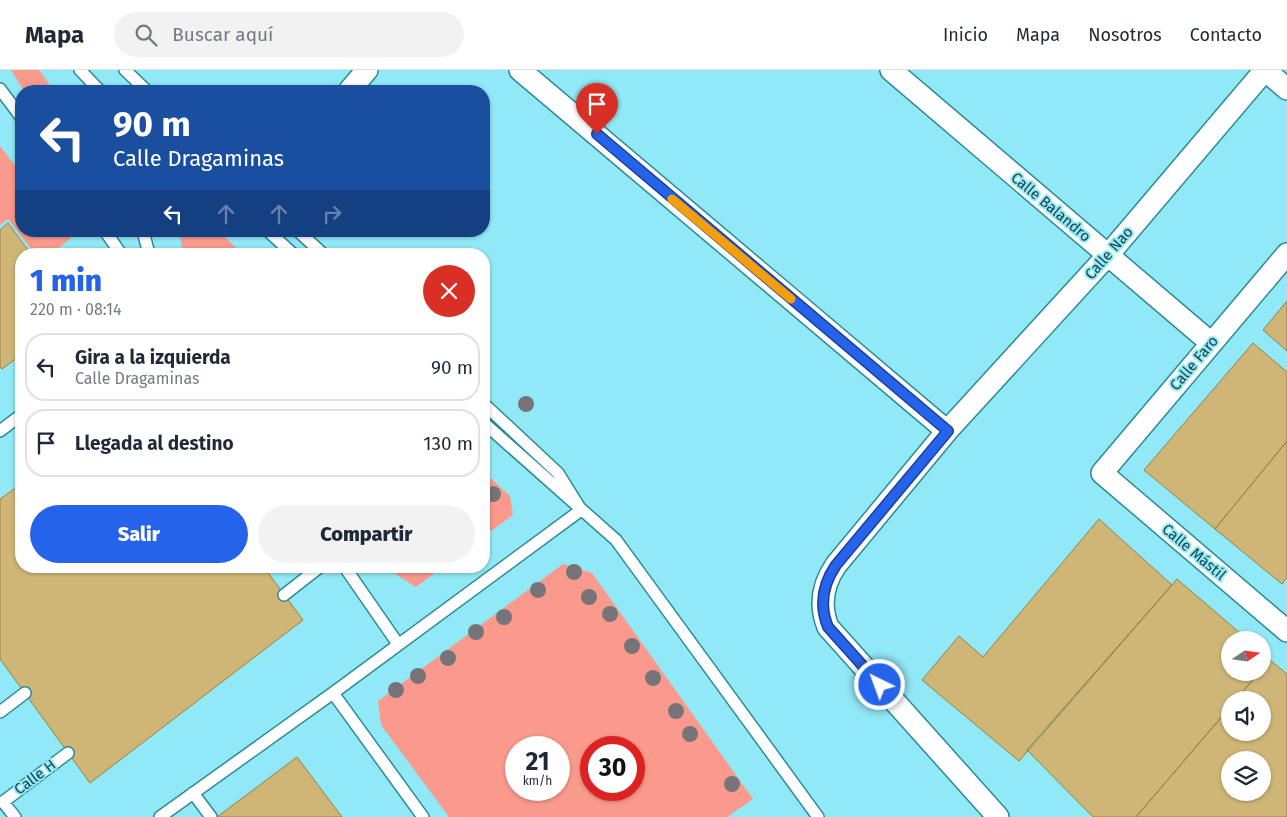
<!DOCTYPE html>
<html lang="es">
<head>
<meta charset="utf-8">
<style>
  body { margin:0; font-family:"Fira Sans",sans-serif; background:#f2f2f3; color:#1f2937; height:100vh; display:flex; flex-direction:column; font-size:19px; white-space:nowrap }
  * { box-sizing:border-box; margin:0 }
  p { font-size:16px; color:#747a83 }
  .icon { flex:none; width:28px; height:28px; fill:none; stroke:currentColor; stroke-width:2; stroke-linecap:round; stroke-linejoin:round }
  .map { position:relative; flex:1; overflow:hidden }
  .side { position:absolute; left:15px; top:178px; width:475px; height:325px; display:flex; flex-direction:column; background:#fff; border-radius:20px; box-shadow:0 1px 4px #0004 }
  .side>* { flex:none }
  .top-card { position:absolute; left:15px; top:15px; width:475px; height:152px; border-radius:20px; box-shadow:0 1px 4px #0004; background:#1a4fa0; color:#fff; overflow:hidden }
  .needle { width:32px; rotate:77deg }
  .fabs { position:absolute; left:1221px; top:561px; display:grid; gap:10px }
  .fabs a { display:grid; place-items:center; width:50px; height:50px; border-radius:50%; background:#fff; box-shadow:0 1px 4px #0004; font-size:25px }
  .speed { position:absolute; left:505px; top:666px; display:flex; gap:10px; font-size:25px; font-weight:700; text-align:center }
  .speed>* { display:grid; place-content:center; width:65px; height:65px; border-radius:50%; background:#fff; box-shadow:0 1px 4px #0004; line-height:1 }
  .speed small { font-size:12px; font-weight:400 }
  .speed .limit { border:8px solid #d22; background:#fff; color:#111 }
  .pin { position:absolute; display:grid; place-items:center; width:42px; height:42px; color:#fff; margin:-51px -21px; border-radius:50% 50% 50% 0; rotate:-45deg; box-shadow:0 0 5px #0007 }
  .pin .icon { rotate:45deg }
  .me { position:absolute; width:55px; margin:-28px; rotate:318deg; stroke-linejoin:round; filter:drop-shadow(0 0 4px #0008) }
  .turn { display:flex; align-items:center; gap:18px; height:105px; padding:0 15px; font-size:22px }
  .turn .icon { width:65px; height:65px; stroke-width:2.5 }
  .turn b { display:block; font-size:35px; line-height:42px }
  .lanes { display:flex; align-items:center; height:48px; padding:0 15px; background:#0003; justify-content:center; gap:25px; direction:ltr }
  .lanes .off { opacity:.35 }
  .round { display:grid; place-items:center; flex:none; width:52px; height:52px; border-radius:26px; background:#f2f2f3 }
  .head { display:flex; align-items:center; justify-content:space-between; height:85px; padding:0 15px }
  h1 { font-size:30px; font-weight:800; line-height:38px; color:#2563eb }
  .button { display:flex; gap:10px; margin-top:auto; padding:10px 15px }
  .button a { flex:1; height:58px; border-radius:30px; background:#2563eb; color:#fff; font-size:20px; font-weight:800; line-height:58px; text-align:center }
  .button a+a { background:#f2f2f3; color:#1f2937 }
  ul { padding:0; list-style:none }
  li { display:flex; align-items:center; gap:15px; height:68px; margin:0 10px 8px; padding:0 5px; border:2px solid #e0e1e3; border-radius:20px }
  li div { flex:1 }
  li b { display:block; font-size:19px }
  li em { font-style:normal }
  header { display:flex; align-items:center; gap:30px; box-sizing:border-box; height:70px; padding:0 25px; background:#fff; border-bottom:1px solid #e0e1e3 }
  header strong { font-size:24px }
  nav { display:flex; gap:28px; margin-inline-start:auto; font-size:18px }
  .search { width:350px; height:45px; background:#f2f2f3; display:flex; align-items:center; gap:12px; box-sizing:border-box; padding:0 18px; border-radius:28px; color:#747a83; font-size:19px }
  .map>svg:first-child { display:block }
  .green { fill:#fa9a8c; fill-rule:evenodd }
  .building { fill:#cfb677; stroke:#978042; fill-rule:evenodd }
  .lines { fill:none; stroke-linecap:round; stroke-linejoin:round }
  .service-casing { stroke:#2d8996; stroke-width:14 }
  .minor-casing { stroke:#2d8996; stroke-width:24 }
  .service { stroke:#fff; stroke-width:11 }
  .minor { stroke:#fff; stroke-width:21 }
  .tree { fill:#767478 }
  .route-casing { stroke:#184099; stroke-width:12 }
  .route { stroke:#2563eb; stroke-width:9 }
  .slow { stroke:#f59e0b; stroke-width:9 }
  .labels { text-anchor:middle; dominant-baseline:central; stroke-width:4; stroke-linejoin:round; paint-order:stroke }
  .street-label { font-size:15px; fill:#1a3f45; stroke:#91e8f6 }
</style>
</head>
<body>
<header>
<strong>Mapa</strong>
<div class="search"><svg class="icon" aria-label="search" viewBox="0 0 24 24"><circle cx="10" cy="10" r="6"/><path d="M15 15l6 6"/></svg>Buscar aquí</div>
<nav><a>Inicio</a><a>Mapa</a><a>Nosotros</a><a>Contacto</a></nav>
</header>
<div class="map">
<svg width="1287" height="747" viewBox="0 0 1287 747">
  <rect width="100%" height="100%" fill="#91e8f6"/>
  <path class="green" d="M11 0H39L54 21H24Z
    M0 76 21 103V161H66L71 168 51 184H35L8 149 0 155Z
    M179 161H218L243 184H184Z
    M484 402 510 426 513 445 484 466Z
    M563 494 592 503 753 729 727 747H449L381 655 378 631ZM516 678H559V720H516ZM591 678H634V720H591Z
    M386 496H444L416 517 389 500Z"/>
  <path class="building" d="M8 153 31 184H21V285L2 299 0 297V160Z
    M1287 231V281L1263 260Z
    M1253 273 1287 302V371L1215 459 1144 400Z
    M1287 371V508L1282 514 1215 459Z
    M21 414V496H263L303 550 90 713 0 589V429Z
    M1099 449 1172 515 1019 691 922 610 959 566 983 587Z
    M1177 509 1248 570H1230V602H1259L1236 630H1230V637L1136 747H1093L1027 680Z
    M1262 583 1270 590 1262 599Z
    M1270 590 1287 604V747H1136L1230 637V662H1262V630H1236L1259 602H1262V599ZM1230 690H1262V722H1230Z
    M297 687 342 747H217Z"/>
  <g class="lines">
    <defs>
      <path id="service" d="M80 0 100 21
        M125 0 147 21
        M0 19 21 47
        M105 161 121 184
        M143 161 149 184
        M268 161 293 184
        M298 161 323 184
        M484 353 616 470 818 747
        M0 361 21 345
        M344 496 398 574
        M284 525 321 496
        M333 623 423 747
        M0 642 25 623
        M193 723 211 747
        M15 747 3 732 68 683
        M160 747 333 623 581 440 558 403 484 334"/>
      <path id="minor" d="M520 0 947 361
        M891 0 1211 273
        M1265 0 1287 19
        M349 21 367 0
        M1287 184 1102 403 1287 561
        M998 747 828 557C819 535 823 514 836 495L947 361 1108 185 1265 0"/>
    </defs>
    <use href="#service" class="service-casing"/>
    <use href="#minor" class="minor-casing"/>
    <use href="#service" class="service"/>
    <use href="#minor" class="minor"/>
  </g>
  <g class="tree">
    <circle cx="526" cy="334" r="8"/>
    <circle cx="493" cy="424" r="8"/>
    <circle cx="574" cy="502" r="8"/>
    <circle cx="538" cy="520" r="8"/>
    <circle cx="589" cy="527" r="8"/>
    <circle cx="610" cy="544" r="8"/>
    <circle cx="504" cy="547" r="8"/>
    <circle cx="476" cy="562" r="8"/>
    <circle cx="632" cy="576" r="8"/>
    <circle cx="448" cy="588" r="8"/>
    <circle cx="418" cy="606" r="8"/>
    <circle cx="653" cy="608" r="8"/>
    <circle cx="396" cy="620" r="8"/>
    <circle cx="676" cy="641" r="8"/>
    <circle cx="690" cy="664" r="8"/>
    <circle cx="732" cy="714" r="8"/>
  </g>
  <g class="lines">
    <defs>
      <path id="route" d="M597 64 948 361 836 495C823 514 819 535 828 557L880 615"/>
    </defs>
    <use href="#route" class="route-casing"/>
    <use href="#route" class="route"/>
    <path class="slow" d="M672 129 791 229"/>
  </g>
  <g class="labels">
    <g class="street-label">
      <text transform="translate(1051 137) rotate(40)">Calle Balandro</text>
      <text transform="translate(1109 183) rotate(-49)">Calle Nao</text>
      <text transform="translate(1194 293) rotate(-50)">Calle Faro</text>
      <text transform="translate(1194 482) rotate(40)">Calle Mástil</text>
      <text transform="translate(35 707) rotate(-37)">Calle H</text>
    </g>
  </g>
</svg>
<div class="fabs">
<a><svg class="needle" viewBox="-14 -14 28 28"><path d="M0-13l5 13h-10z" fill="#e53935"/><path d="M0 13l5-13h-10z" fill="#747a83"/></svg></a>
<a><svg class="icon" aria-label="sound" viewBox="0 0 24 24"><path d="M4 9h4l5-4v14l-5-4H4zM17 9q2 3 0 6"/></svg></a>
<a><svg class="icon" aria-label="layers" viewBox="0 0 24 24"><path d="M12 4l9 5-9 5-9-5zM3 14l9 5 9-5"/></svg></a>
</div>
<div class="speed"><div>21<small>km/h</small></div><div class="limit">30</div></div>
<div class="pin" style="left:597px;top:64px;background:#d93025"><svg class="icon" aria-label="arrive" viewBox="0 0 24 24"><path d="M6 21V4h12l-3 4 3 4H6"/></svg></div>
<svg class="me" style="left:880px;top:615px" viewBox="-20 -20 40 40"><circle r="17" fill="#2563eb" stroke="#fff" stroke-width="3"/><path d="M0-11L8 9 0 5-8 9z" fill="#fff"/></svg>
<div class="top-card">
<div class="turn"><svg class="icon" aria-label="left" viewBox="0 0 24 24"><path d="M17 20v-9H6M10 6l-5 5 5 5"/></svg><div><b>90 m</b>Calle Dragaminas</div></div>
<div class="lanes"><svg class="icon" aria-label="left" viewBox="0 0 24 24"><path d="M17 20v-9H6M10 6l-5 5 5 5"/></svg><svg class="icon off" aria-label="ahead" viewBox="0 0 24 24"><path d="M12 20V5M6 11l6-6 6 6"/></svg><svg class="icon off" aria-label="ahead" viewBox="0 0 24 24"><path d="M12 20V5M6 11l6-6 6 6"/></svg><svg class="icon off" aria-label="right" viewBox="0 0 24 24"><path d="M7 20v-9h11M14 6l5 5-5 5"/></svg></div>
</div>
<section class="side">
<div class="head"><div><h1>1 min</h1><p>220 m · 08:14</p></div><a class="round" style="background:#d93025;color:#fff"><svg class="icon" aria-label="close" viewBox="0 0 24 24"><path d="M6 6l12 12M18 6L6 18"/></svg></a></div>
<ul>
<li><svg class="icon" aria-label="left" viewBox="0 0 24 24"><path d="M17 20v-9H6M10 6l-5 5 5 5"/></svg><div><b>Gira a la izquierda</b><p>Calle Dragaminas</p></div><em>90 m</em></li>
<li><svg class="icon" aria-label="arrive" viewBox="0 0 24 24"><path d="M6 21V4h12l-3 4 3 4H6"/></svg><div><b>Llegada al destino</b></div><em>130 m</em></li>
</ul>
<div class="button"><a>Salir</a><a>Compartir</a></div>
</section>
</div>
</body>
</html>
